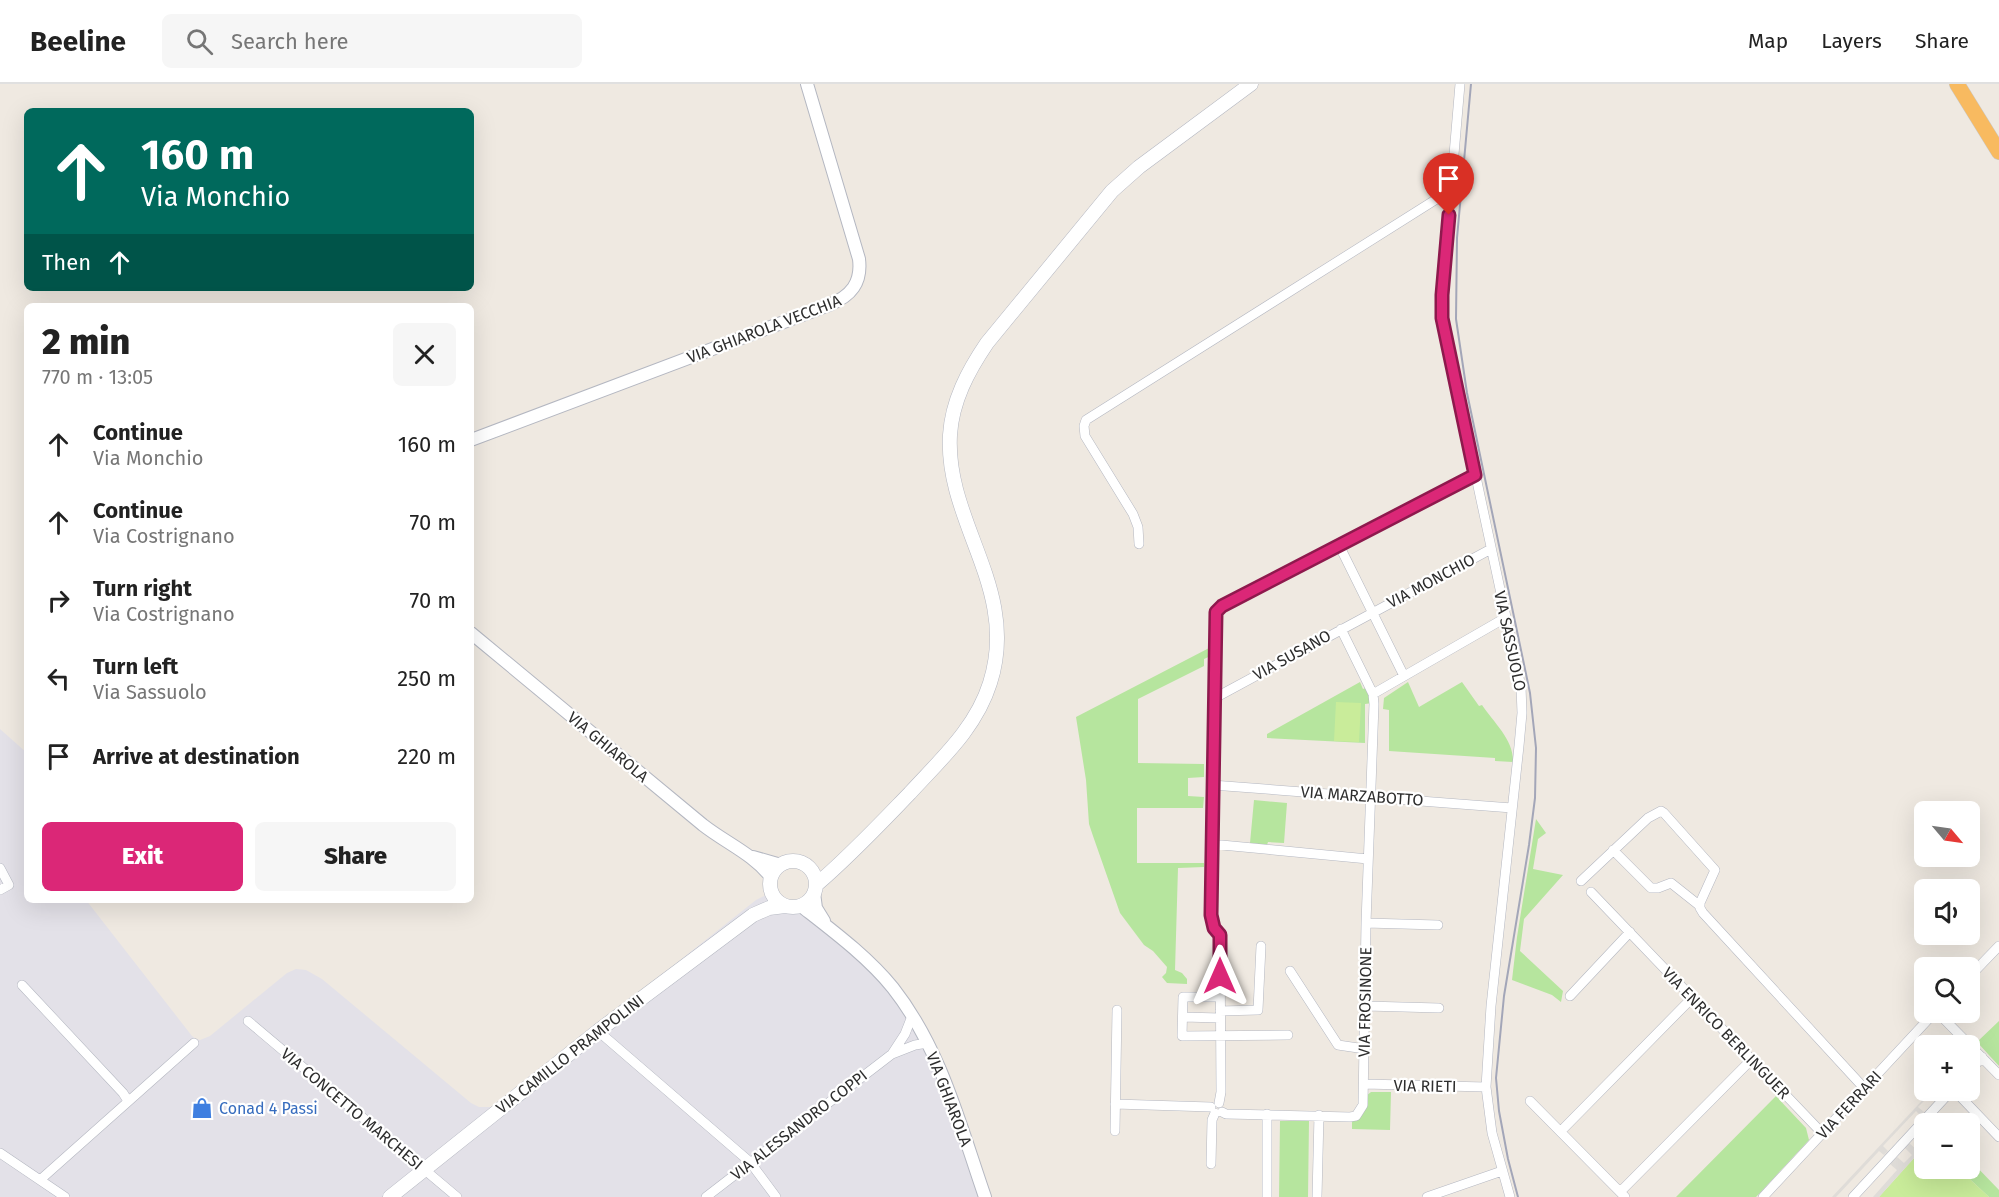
<!DOCTYPE html>
<html lang="en">
<head>
<meta charset="utf-8">
<style>
  body { margin:0; font-family:"Fira Sans",sans-serif; background:#f6f6f6; color:#222; height:100vh; display:flex; flex-direction:column; font-size:22px; white-space:nowrap }
  * { box-sizing:border-box; margin:0 }
  p { font-size:20px; color:#767676 }
  .icon { flex:none; width:33px; height:33px; fill:none; stroke:currentColor; stroke-width:2; stroke-linecap:round; stroke-linejoin:round }
  .map { position:relative; flex:1; overflow:hidden }
  .side { position:absolute; left:24px; top:219px; width:450px; height:600px; display:flex; flex-direction:column; background:#fff; border-radius:9px; box-shadow:0 6px 24px #0002 }
  .side>* { flex:none }
  .top-card { position:absolute; left:24px; top:24px; width:450px; height:183px; border-radius:9px; box-shadow:0 6px 24px #0002; background:#00695c; color:#fff; overflow:hidden }
  .needle { width:39px; rotate:119deg }
  .controls { position:absolute; left:1914px; top:717px; display:grid; gap:12px }
  .controls a { display:grid; place-items:center; width:66px; height:66px; border-radius:9px; background:#fff; box-shadow:0 6px 24px #0002; font-size:30px }
  .pin { position:absolute; display:grid; place-items:center; width:51px; height:51px; color:#fff; margin:-62px -26px; border-radius:50% 50% 50% 0; rotate:-45deg; box-shadow:0 0 6px #0007 }
  .pin .icon { rotate:45deg }
  .me { position:absolute; width:66px; margin:-33px; rotate:0deg; stroke-linejoin:round; filter:drop-shadow(0 0 4px #0008) }
  .turn { display:flex; align-items:center; gap:21px; height:126px; padding:0 18px; font-size:27px }
  .turn .icon { width:78px; height:78px; stroke-width:2.5 }
  .turn b { display:block; font-size:42px; line-height:51px }
  .then { display:flex; align-items:center; height:57px; padding:0 18px; background:#0003; gap:12px; font-size:22px }
  .round { display:grid; place-items:center; flex:none; width:63px; height:63px; border-radius:9px; background:#f6f6f6 }
  .overview { display:flex; align-items:center; justify-content:space-between; height:102px; padding:0 18px }
  h1 { font-size:36px; font-weight:800; line-height:45px }
  .primary-button { display:flex; gap:12px; margin-top:auto; padding:12px 18px }
  .primary-button a { flex:1; height:69px; border-radius:9px; background:#db2777; color:#fff; font-size:24px; font-weight:800; line-height:69px; text-align:center }
  .primary-button a+a { background:#f6f6f6; color:#222 }
  ul { padding:0; list-style:none }
  li { display:flex; align-items:center; gap:18px; height:78px; padding:0 18px }
  li div { flex:1 }
  li b { display:block; font-size:22px }
  li em { font-style:normal }
  header { display:flex; align-items:center; gap:36px; box-sizing:border-box; height:84px; padding:0 30px; background:#fff; border-bottom:2px solid #e0e0e0 }
  header strong { font-size:28px }
  nav { display:flex; gap:33px; margin-inline-start:auto; font-size:21px }
  .search { width:420px; height:54px; background:#f6f6f6; display:flex; align-items:center; gap:15px; box-sizing:border-box; padding:0 21px; border-radius:9px; color:#767676; font-size:22px }
  .map>svg:first-child { display:block }
  .industrial { fill:#e3e1e8 }
  .green { fill:#b6e59e }
  .pitch { fill:#c9ec9a }
  .plaza { fill:#dfdcd8 }
  .lines { fill:none; stroke-linecap:round; stroke-linejoin:round }
  .minor-casing { stroke:#b4b7c1; stroke-width:10 }
  .tertiary-casing { stroke:#b4b7c1; stroke-width:14 }
  .secondary-casing { stroke:#b4b7c1; stroke-width:15 }
  .trunk-casing { stroke:#c9c9c9; stroke-width:16 }
  .minor { stroke:#fff; stroke-width:9 }
  .tertiary { stroke:#fff; stroke-width:12 }
  .secondary { stroke:#fff; stroke-width:14 }
  .trunk { stroke:#f8ba60; stroke-width:15 }
  .rail { stroke:#a3a6b8; stroke-width:2 }
  .route-casing { stroke:#8e194d; stroke-width:15 }
  .route { stroke:#db2777; stroke-width:10 }
  .labels { text-anchor:middle; dominant-baseline:central; stroke-width:4.5; stroke-linejoin:round; paint-order:stroke }
  .street-label { font-size:16px; fill:#2e2e2e; stroke:#fff }
  .shop-label { font-size:16px; fill:#366cbe; stroke:#fff; text-anchor:start }
</style>
</head>
<body>
<header>
<strong>Beeline</strong>
<div class="search"><svg class="icon" aria-label="search" viewBox="0 0 24 24"><circle cx="10" cy="10" r="6"/><path d="M15 15l6 6"/></svg>Search here</div>
<nav><a>Map</a><a>Layers</a><a>Share</a></nav>
</header>
<div class="map">
<svg width="1999" height="1113" viewBox="0 0 1999 1113">
  <rect width="100%" height="100%" fill="#efe9e1"/>
  <path class="industrial" d="M0 645 27 669V816H86L192 952 196 955 200 956 210 952 287 889 296 885 306 886 322 895 471 1019 479 1023H495L756 816 770 809H777L872 882 921 947 982 1113H0Z"/>
  <path class="green" d="M1213 562V571L1204 575V582L1138 615V679L1204 680V693L1188 694V712L1204 713 1203 724H1137V779H1204V783L1178 784 1175 886 1182 889 1187 895V900L1167 899 1162 893 1166 889 1167 883 1153 867 1144 861 1120 829 1093 752 1089 740 1086 696 1076 633Z
    M1360 598 1363 605 1368 603 1372 619 1365 620V659L1267 654V650Z
    M1408 598 1419 623 1462 598 1479 622 1482 621C1494 639 1514 656 1513 678L1495 677V674L1389 667V626L1383 625 1384 614Z
    M1254 716 1287 719 1284 759 1268 758 1267 761 1250 759Z
    M1536 735 1546 749 1538 755 1533 785 1563 791 1524 835 1520 867 1563 907 1561 918 1552 911 1512 896 1517 853Z
    M1999 937V982L1977 958Z
    M1371 1008H1391L1390 1046 1352 1045V1036H1357L1363 1030 1366 1012Z
    M1776 1012 1806 1044 1809 1056 1756 1113H1676Z
    M1280 1037H1309L1308 1113H1279Z
    M1970 1076 1999 1106V1113H1989L1959 1085 1970 1084Z"/>
  <path class="pitch" d="M1336 618 1361 619 1359 658 1334 657Z
    M1924 1063V1084L1959 1085 1989 1113H1879Z"/>
  <path class="plaza" d="M1931 1007H1934L1918 1023 1924 1028 1921 1032 1916 1027 1883 1062 1888 1067 1884 1071 1879 1067 1836 1113H1832Z
    M1924 1057V1063L1879 1113H1873L1897 1086 1890 1080 1897 1073 1904 1079 1912 1071 1905 1064 1909 1059 1917 1066Z"/>
  <g class="lines">
    <defs>
      <path id="minor" d="M1460 0 1442 211V234L1521 603 1522 629 1519 662 1491 922 1486 1003 1492 1049 1510 1113
        M1139 460 1138 443 1133 430 1085 352 1084 342 1086 336 1435 116 1451 111
        M1339 461 1404 592
        M1373 610 1505 534
        M1213 615 1491 465
        M1212 701 1512 724
        M1211 760 1368 775
        M1613 766 1651 804H1658L1671 799 1700 822
        M0 784 9 801 0 806
        M1581 797 1648 734 1661 727 1664 729 1715 786 1700 819V824L1703 829 1864 1004
        M1591 808 1822 1049
        M1366 839 1438 841
        M1290 887 1338 961 1365 965
        M1970 892 1999 862
        M22 901 123 1009 128 1017
        M1570 912 1630 848
        M1220 913H1183L1182 952 1288 951
        M1366 922 1439 924
        M1220 927 1258 926 1261 862
        M1183 933 1220 934
        M1944 935 1999 991
        M248 937 457 1113
        M598 947 750 1078 776 1113
        M892 970 905 950 912 932
        M1970 987 1982 973
        M1364 1000 1486 1003
        M1954 1006 1999 1053
        M1530 1017 1625 1113
        M1219 1019 1221 1008 1220 851 1213 844 1211 831 1216 528 1222 522 1475 391
        M1115 1020 1211 1023
        M1222 1028 1226 1030 1350 1033 1356 1032 1363 1021 1366 839 1374 620 1373 610 1341 545
        M1267 1030V1113
        M1115 1047 1117 926
        M1561 1047 1692 914
        M0 1069 65 1113
        M1211 1080 1212 1036 1215 1029
        M40 1096 194 959
        M1620 1108 1751 976
        M706 1113 892 970 915 961 928 959
        M1317 1113 1319 1031
        M1427 1113 1502 1087
        M1763 1113 1935 928
        M1853 1113 1952 1006"/>
      <path id="tertiary" d="M471 356 829 221C851 212 862 199 859 175L807 0
        M471 549 703 741C726 759 753 770 771 793
        M753 773 781 781
        M814 809 816 824 824 837
        M801 822C833 847 868 873 893 904 941 965 960 1041 985 1113"/>
      <path id="secondary" d="M770 800a23 23 0 1 1 46 0a23 23 0 1 1-46 0Z
        M816 801C850 772 879 741 910 709 941 675 976 644 990 599 1020 505 945 439 950 351 952 317 968 287 987 259L1112 107 1139 83 1251 0
        M390 1113 598 947 753 831 769 824 785 822"/>
      <path id="trunk" d="M1957 0 1999 68"/>
    </defs>
    <use href="#minor" class="minor-casing"/>
    <use href="#tertiary" class="tertiary-casing"/>
    <use href="#secondary" class="secondary-casing"/>
    <use href="#trunk" class="trunk-casing"/>
    <use href="#minor" class="minor"/>
    <use href="#tertiary" class="tertiary"/>
    <use href="#secondary" class="secondary"/>
    <use href="#trunk" class="trunk"/>
    <path class="rail" d="M1471 0 1457 154 1456 235 1467 309 1530 609 1536 664 1535 714 1529 761 1504 912 1496 994 1499 1027 1508 1075 1518 1113"/>
  </g>
  <g class="lines">
    <defs>
      <path id="route" d="M1220 892V851L1214 844 1211 831 1216 528 1222 522 1475 391 1442 234V211L1449 131"/>
    </defs>
    <use href="#route" class="route-casing"/>
    <use href="#route" class="route"/>
  </g>
  <defs>
    <symbol id="shop-bare" viewBox="-9 -9 18 18"><path d="M-5-2.5h2.3a2.7 3.5 0 0 1 5.4 0H5L5.5 6h-11ZM-1.5-2.5h3a1.5 2.3 0 0 0-3 0Z" fill="#3f7fe0" stroke="#fff" stroke-width="2.5" paint-order="stroke"/></symbol>
  </defs>
  <g fill-rule="evenodd">
    <use href="#shop-bare" x="187" y="1009" width="30" height="30"/>
  </g>
  <g class="labels">
    <g class="street-label">
      <text transform="translate(764 245) rotate(-21)">VIA GHIAROLA VECCHIA</text>
      <text transform="translate(1431 497) rotate(-28)">VIA MONCHIO</text>
      <text transform="translate(1510 557) rotate(78)">VIA SASSUOLO</text>
      <text transform="translate(1292 571) rotate(-29)">VIA SUSANO</text>
      <text transform="translate(608 663) rotate(40)">VIA GHIAROLA</text>
      <text transform="translate(1362 712) rotate(4)">VIA MARZABOTTO</text>
      <text transform="translate(1365 918) rotate(-89)">VIA FROSINONE</text>
      <text transform="translate(1726 949) rotate(46)">VIA ENRICO BERLINGUER</text>
      <text transform="translate(570 970) rotate(-38)">VIA CAMILLO PRAMPOLINI</text>
      <text transform="translate(1425 1002) rotate(1)">VIA RIETI</text>
      <text transform="translate(949 1015) rotate(69)">VIA GHIAROLA</text>
      <text transform="translate(1849 1021) rotate(-47)">VIA FERRARI</text>
      <text transform="translate(352 1025) rotate(40)">VIA CONCETTO MARCHESI</text>
      <text transform="translate(799 1041) rotate(-38)">VIA ALESSANDRO COPPI</text>
    </g>
    <g class="shop-label">
      <text x="219" y="1024">Conad 4 Passi</text>
    </g>
  </g>
</svg>
<div class="controls">
<a><svg class="needle" viewBox="-14 -14 28 28"><path d="M0-13l5 13h-10z" fill="#e53935"/><path d="M0 13l5-13h-10z" fill="#767676"/></svg></a>
<a><svg class="icon" aria-label="sound" viewBox="0 0 24 24"><path d="M4 9h4l5-4v14l-5-4H4zM17 9q2 3 0 6"/></svg></a>
<a><svg class="icon" aria-label="search" viewBox="0 0 24 24"><circle cx="10" cy="10" r="6"/><path d="M15 15l6 6"/></svg></a>
<a>+</a>
<a>−</a>
</div>
<div class="pin" style="left:1449px;top:131px;background:#d93025"><svg class="icon" aria-label="arrive" viewBox="0 0 24 24"><path d="M6 21V4h12l-3 4 3 4H6"/></svg></div>
<svg class="me" style="left:1220px;top:892px" viewBox="-20 -20 40 40"><path d="M0-17L14 15 0 8-14 15z" fill="#db2777" stroke="#fff" stroke-width="4"/></svg>
<div class="top-card">
<div class="turn"><svg class="icon" aria-label="ahead" viewBox="0 0 24 24"><path d="M12 20V5M6 11l6-6 6 6"/></svg><div><b>160 m</b>Via Monchio</div></div>
<div class="then">Then<svg class="icon" aria-label="ahead" viewBox="0 0 24 24"><path d="M12 20V5M6 11l6-6 6 6"/></svg></div>
</div>
<section class="side">
<div class="overview"><div><h1>2 min</h1><p>770 m · 13:05</p></div><a class="round"><svg class="icon" aria-label="close" viewBox="0 0 24 24"><path d="M6 6l12 12M18 6L6 18"/></svg></a></div>
<ul>
<li><svg class="icon" aria-label="ahead" viewBox="0 0 24 24"><path d="M12 20V5M6 11l6-6 6 6"/></svg><div><b>Continue</b><p>Via Monchio</p></div><em>160 m</em></li>
<li><svg class="icon" aria-label="ahead" viewBox="0 0 24 24"><path d="M12 20V5M6 11l6-6 6 6"/></svg><div><b>Continue</b><p>Via Costrignano</p></div><em>70 m</em></li>
<li><svg class="icon" aria-label="right" viewBox="0 0 24 24"><path d="M7 20v-9h11M14 6l5 5-5 5"/></svg><div><b>Turn right</b><p>Via Costrignano</p></div><em>70 m</em></li>
<li><svg class="icon" aria-label="left" viewBox="0 0 24 24"><path d="M17 20v-9H6M10 6l-5 5 5 5"/></svg><div><b>Turn left</b><p>Via Sassuolo</p></div><em>250 m</em></li>
<li><svg class="icon" aria-label="arrive" viewBox="0 0 24 24"><path d="M6 21V4h12l-3 4 3 4H6"/></svg><div><b>Arrive at destination</b></div><em>220 m</em></li>
</ul>
<div class="primary-button"><a>Exit</a><a>Share</a></div>
</section>
</div>
</body>
</html>
